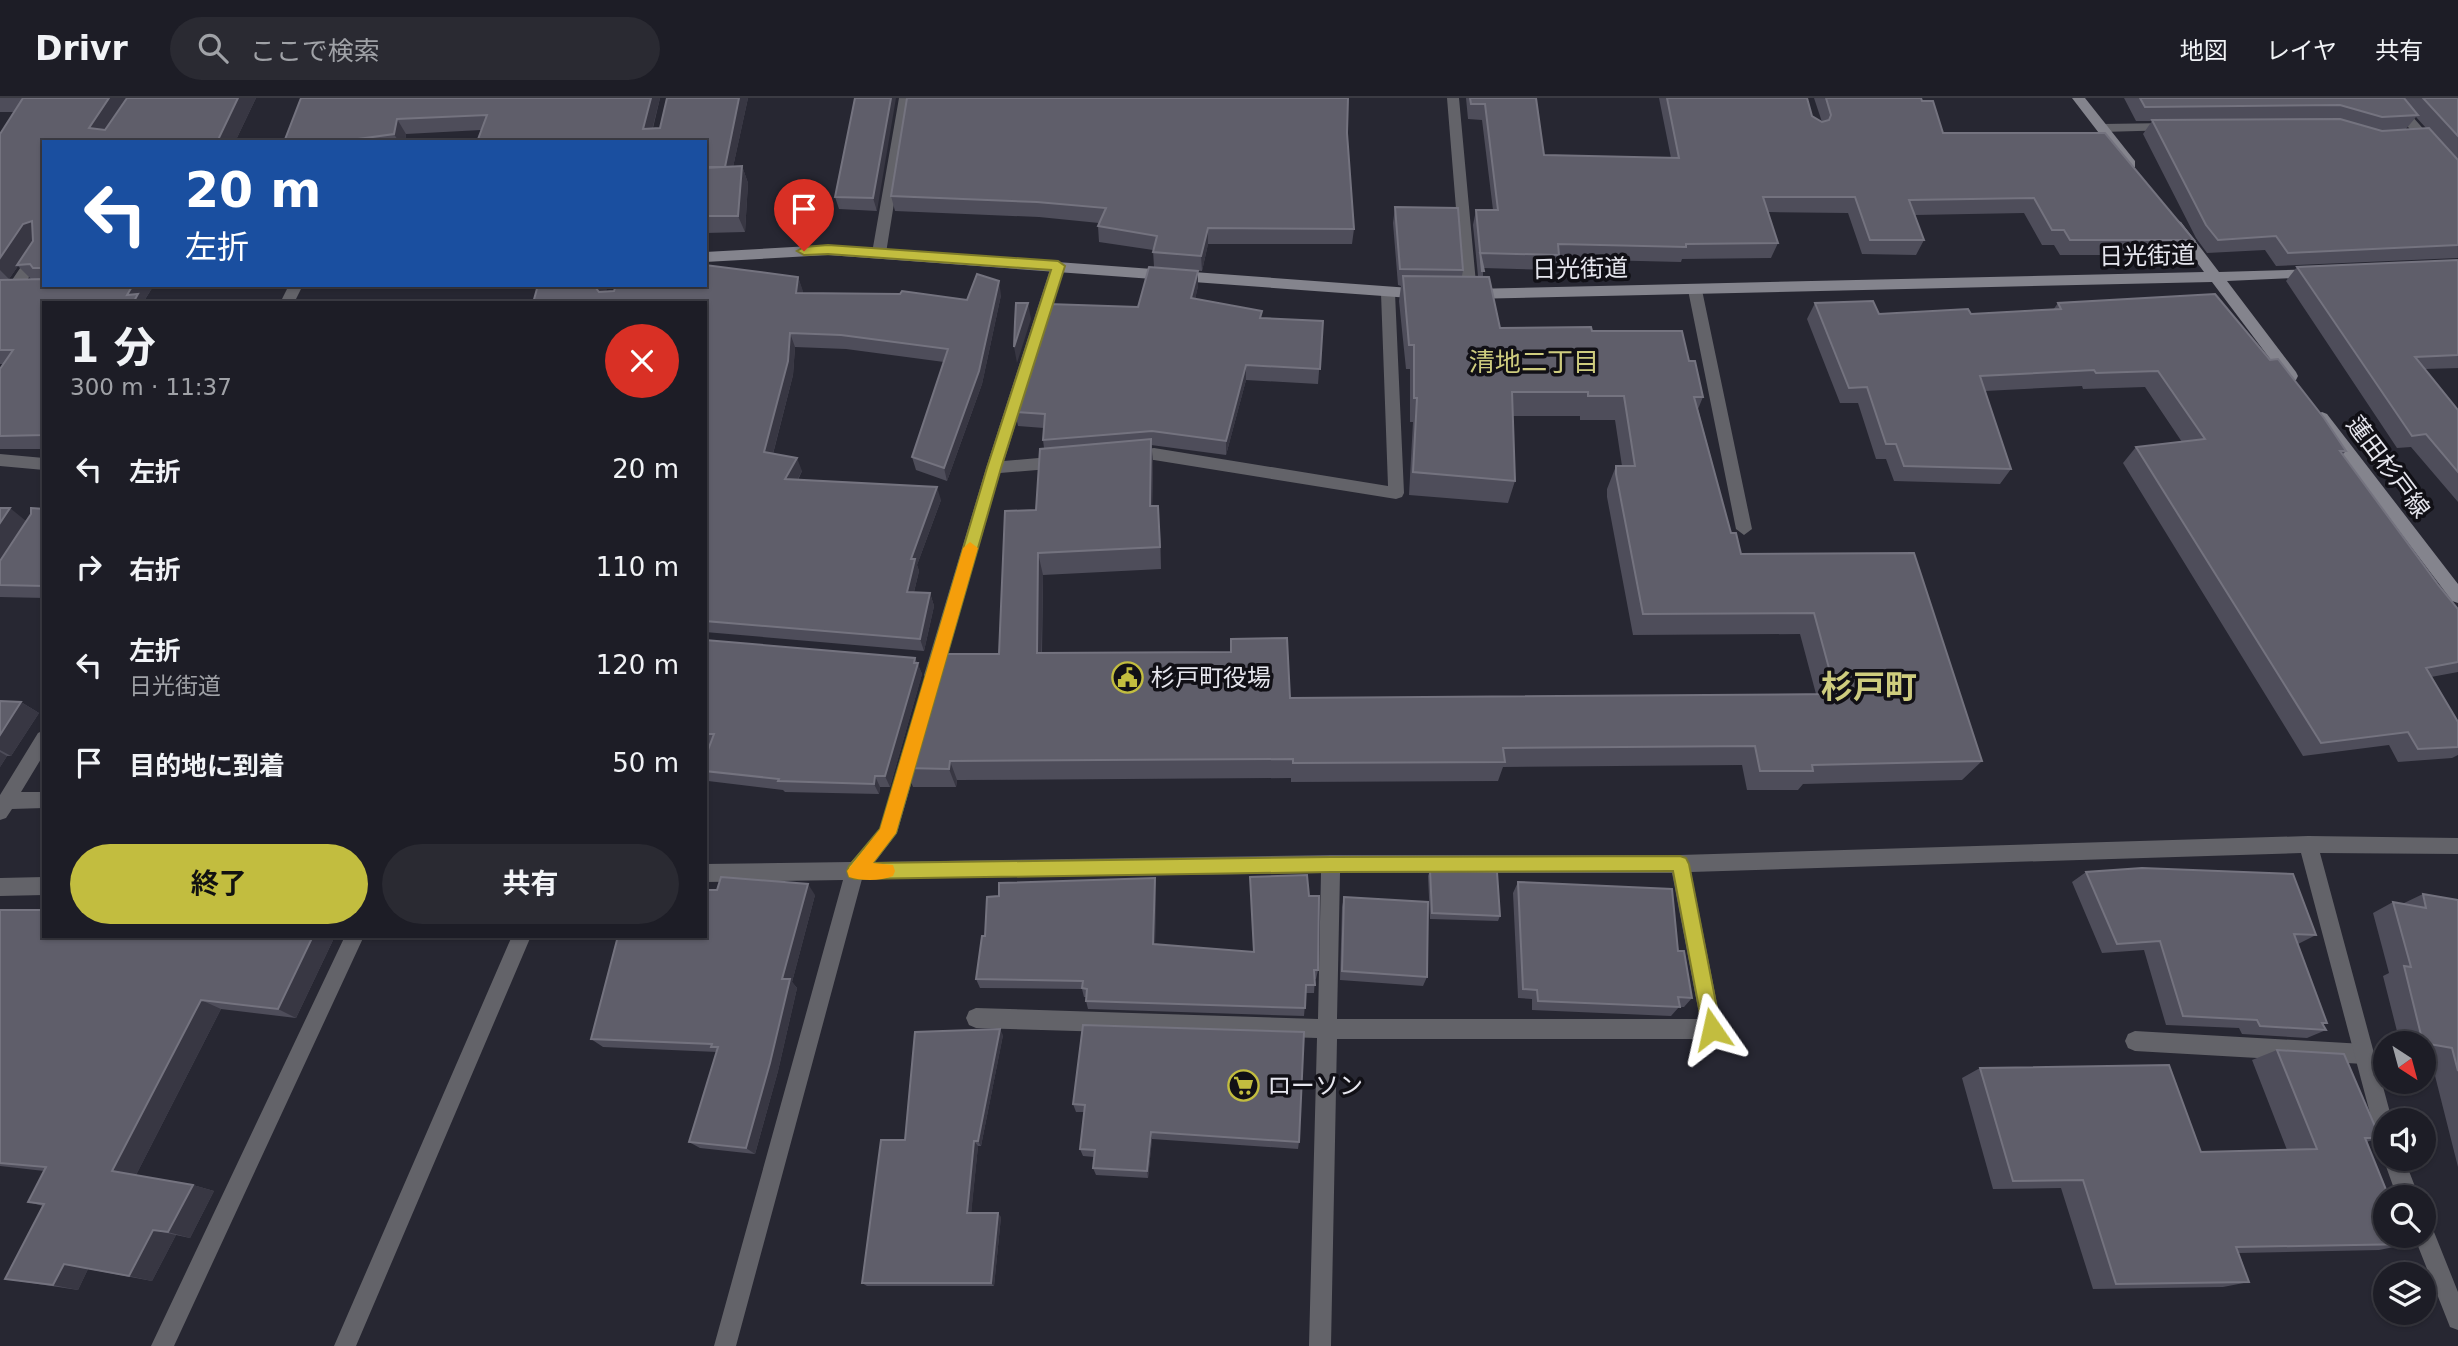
<!DOCTYPE html>
<html lang="ja">
<head>
<meta charset="utf-8">
<style>
  body { margin:0; font-family:"DejaVu Sans","Noto Sans JP",sans-serif; background:#2a2a32; color:#f1f3f6; height:100vh; display:flex; flex-direction:column; font-size:26px; white-space:nowrap }
  * { box-sizing:border-box; margin:0 }
  p { font-size:23px; color:#a0a2a7 }
  .icon { flex:none; width:38px; height:38px; fill:none; stroke:currentColor; stroke-width:2; stroke-linecap:round; stroke-linejoin:round }
  .map { position:relative; flex:1; overflow:hidden }
  .drawer { position:absolute; left:42px; top:203px; width:665px; height:637px; display:flex; flex-direction:column; background:#1d1d26; border-radius:0px; box-shadow:0 2px 5px #0004,0 0 0 2px #3b3b43 }
  .drawer>* { flex:none }
  .banner { position:absolute; left:42px; top:42px; width:665px; height:147px; border-radius:0px; box-shadow:0 2px 5px #0004,0 0 0 2px #3b3b43; background:#1a4fa0; color:#fff; overflow:hidden }
  .needle { width:46px; rotate:144deg }
  .fabs { position:absolute; left:2373px; top:933px; display:grid; gap:14px }
  .fabs a { display:grid; place-items:center; width:63px; height:63px; border-radius:50%; background:#1d1d26; box-shadow:0 2px 5px #0004,0 0 0 2px #3b3b43; font-size:35px }
  .pin { position:absolute; display:grid; place-items:center; width:60px; height:60px; color:#fff; margin:-72px -30px; border-radius:50% 50% 50% 0; rotate:-45deg; box-shadow:0 0 7px #0007 }
  .pin .icon { rotate:45deg }
  .me { position:absolute; width:77px; margin:-38px; rotate:349deg; stroke-linejoin:round; filter:drop-shadow(0 0 5px #0008) }
  .turn { display:flex; align-items:center; gap:24px; height:147px; padding:0 28px; font-size:32px }
  .turn .icon { width:91px; height:91px; stroke-width:2.5 }
  .turn b { display:block; font-size:49px; line-height:60px }
  .round { display:grid; place-items:center; flex:none; width:74px; height:74px; border-radius:37px; background:#2a2a32 }
  .headline { display:flex; align-items:center; justify-content:space-between; height:119px; padding:0 28px }
  h1 { font-size:42px; font-weight:700; line-height:52px }
  .cta { display:flex; gap:14px; margin-top:auto; padding:14px 28px }
  .cta a { flex:1; height:80px; border-radius:42px; background:#c2bd3f; color:#111; font-size:28px; font-weight:700; line-height:80px; text-align:center }
  .cta a+a { background:#2a2a32; color:#f1f3f6 }
  ul { padding:0; list-style:none }
  li { display:flex; align-items:center; gap:21px; height:98px; padding:0 28px }
  li div { flex:1 }
  li b { display:block; font-size:26px }
  li em { font-style:normal }
  header { display:flex; align-items:center; gap:42px; box-sizing:border-box; height:98px; padding:0 35px; background:#1d1d26; border-bottom:2px solid #3b3b43 }
  header strong { font-size:33px }
  nav { display:flex; gap:38px; margin-inline-start:auto; font-size:24px }
  .search { width:490px; height:63px; background:#2a2a32; display:flex; align-items:center; gap:18px; box-sizing:border-box; padding:0 24px; border-radius:38px; color:#a0a2a7; font-size:26px }
  .map>svg:first-child { display:block }
  .lines { fill:none; stroke-linecap:round; stroke-linejoin:round }
  .service { fill:#636369; fill-rule:evenodd }
  .minor { fill:#636369; fill-rule:evenodd }
  .secondary { fill:#84848d; fill-rule:evenodd }
  .wall { fill:#4e4d5a; fill-rule:evenodd }
  .shaded-wall { fill:#383743 }
  .building { fill:#5f5e6a; stroke:#74737f; stroke-width:2 }
  .route { fill:#c2bd3f; stroke:#7e7b29; stroke-width:2 }
  .slow { fill:#f59e0b }
  .labels { text-anchor:middle; dominant-baseline:central; stroke-width:7; stroke-linejoin:round; paint-order:stroke }
  .street-label { font-size:24px; fill:#e6e6ee; stroke:#111016 }
  .poi-label { font-size:24px; fill:#e6e6ee; stroke:#111016; text-anchor:start }
  .neighbourhood-label { font-size:26px; fill:#cecc7e; stroke:#111016 }
  .district-label { font-size:32px; font-weight:bold; fill:#cecc7e; stroke:#111016 }
</style>
</head>
<body>
<header>
<strong>Drivr</strong>
<div class="search"><svg class="icon" aria-label="search" viewBox="0 0 24 24"><circle cx="10" cy="10" r="6"/><path d="M15 15l6 6"/></svg>ここで検索</div>
<nav><a>地図</a><a>レイヤ</a><a>共有</a></nav>
</header>
<div class="map">
<svg width="2458" height="1248" viewBox="0 0 2458 1248">
  <rect width="100%" height="100%" fill="#272732"/>
  <g class="lines">
    <path class="service" d="M1695 187 1702 192 1752 431 1744 437 1736 431 1688 192Z
      M2135 933 2364 946 2371 949 2374 956 2371 963 2364 966 2135 953 2128 950 2125 943 2128 936Z"/>
    <path class="minor" d="M899 0H911L886 155 879 160 872 155Z
      M1447 0H1459L1477 196 1470 201 1463 196Z
      M2383 0H2396L2458 70V82L2453 81Z
      M2169 25 2174 26V32L2102 34 2096 30 2102 26Z
      M44 140V156L20 193H10V185L39 142Z
      M1058 163 1065 168 1004 363 1061 358 1069 364 1061 370 1000 375 942 577 939 582 933 584 927 582 924 577 986 370 1051 168Z
      M289 187H303L294 205H280Z
      M1388 190 1395 195 1404 395 1402 399 1396 401 1154 362H1125L1122 358 1125 354 1154 350 1388 388 1381 195Z
      M0 356 44 360V372L0 368Z
      M44 632V656L21 694H44V710L12 711 6 720 0 722V697L38 635Z
      M912 643 918 646 921 651 897 735 875 764 1331 757H1680L2308 738 2458 740V756L2320 755 2392 1022H2385V1044L2378 1041 2375 1034 2301 755 1691 774 1722 931 1719 938 1712 941H1337L1331 1248H1309L1317 940 976 930 969 927 966 920 969 913 976 910 1318 921 1321 775 862 781 736 1248H714L843 782 705 784V766L851 764 880 731 903 651 906 646ZM1340 775H1672L1700 921H1337Z
      M44 779V797L0 798V780Z
      M345 838H364L174 1248H151Z
      M512 838H531L356 1248H334Z
      M2385 1054V1060H2404L2419 1099H2397L2383 1060Z
      M2424 1126 2432 1129 2458 1194V1232L2450 1229 2414 1138H2424Z"/>
    <path class="secondary" d="M2072 0H2085L2135 63V69H2125Z
      M2176 122 2181 124 2219 174 2322 171V177L2317 179 2227 183 2296 274 2298 278 2296 282H2286L2212 184 1470 201 1463 196 1470 191 2204 174 2169 127Z
      M828 147 1424 191 1431 196 1424 201 828 157 705 164V154Z
      M2322 314 2327 316 2458 486V505L2452 503 2317 324 2314 320 2317 316Z"/>
  </g>
  <path class="wall" d="M0 0H256L235 44H44V187H154L144 203 44 205V351H0V271L3 266H0V36L14 14H0ZM18 168 31 181H43H9Z
    M301 0H660L653 30H660L667 0H748L733 69 742 68 748 85 745 134 705 135V44L481 32 406 36 405 44H284Z
    M855 0 877 113 839 111 835 99Z
    M1466 0H1536L1544 57 1671 60 1659 0H1807L1812 18 1822 24 1814 0H1921L1943 35 2194 142 2183 157H2060L2054 147H2042L2024 115 1915 117 1924 142 1916 157 1862 156 1848 115 1768 114 1778 145 1771 160 1682 161 1681 164 1558 161 1555 172 1483 170V178L1500 230 1592 233 1689 263 1703 299 1698 311 1731 435 1741 456 1914 455 1982 663 1962 682 1803 686 1798 692H1747L1742 667 1503 669 1498 683 1291 684V680L957 682 956 689H913L905 670 999 556 1036 412 1044 350 1043 342 1044 330 1018 328 1015 314 1138 209 1198 173V188L1195 201 1262 220 1323 223 1318 286 1246 282 1226 357 1151 347 1153 365 1152 408 1160 431 1161 471 1043 477 1042 555 1290 600 1816 596 1800 536 1633 537 1607 399V391L1616 368H1622L1615 322H1580V318H1513L1515 383 1508 405 1409 397 1413 324H1410V271H1406L1399 203 1401 188 1398 187 1393 125 1395 109 1463 172 1462 178H1478L1473 127 1476 112H1493L1482 22 1468 21Z
    M2124 0H2458V160L2276 168 2265 152 2207 155 2196 140 2143 36 2152 23H2136ZM2416 19 2426 30 2381 33 2406 31Z
    M1347 35 1354 131 1352 146H1208L1202 173 1154 169 1153 152 1099 144 1098 128 1099 125 1039 119 895 113 891 98Z
    M2458 162V270L2425 271 2458 312V404L2411 349 2397 350 2286 183 2297 169Z
    M798 179 803 195 967 202 1001 197 982 286 947 383 916 372 912 359 944 264 846 251 795 249 793 277 773 356 802 373 798 382 941 402 917 467 919 473 914 494 930 495 934 508 924 553 705 534V205L607 193Z
    M1815 205 1879 216H1971L2053 212 2058 205 2270 262 2346 353 2342 357 2439 488 2458 511V574L2431 579 2458 624V657L2452 660 2398 664 2389 647 2303 658 2123 365 2136 349 2182 344 2145 289 2083 291 2082 288 1985 293 2011 371 2000 386 1894 383 1886 361H1876L1858 305H1840L1807 221Z
    M0 410 26 423 44 411V500L0 499Z
    M705 542 915 560 922 576 890 689H880L879 696 785 694 783 692 708 683 705 679V660L710 647H705Z
    M0 603 21 604 39 615 11 658H7L0 669Z
    M1430 772 1500 818 1498 823 1430 821 1428 778Z
    M2086 774 2316 837 2298 846 2327 925 2323 926 2326 932 2307 940 2242 936 2239 930 2166 927 2144 852 2102 855 2072 784Z
    M1250 779 1309 798 1318 872 1316 881H1315L1314 895H1306L1304 918 1088 911 1086 903V899H1084L1082 891 980 890 976 881 985 838 999 798 1155 780 1156 790 1155 846 1254 854Z
    M1518 784 1692 900 1684 909H1679L1671 918 1532 912V901L1518 900 1513 795Z
    M2423 796 2458 802V1069L2430 958 2424 957V945H2400L2383 878 2389 875 2373 815 2393 804 2402 806Z
    M815 797 792 884 797 890 778 973 755 1056 700 1050 689 1044 717 954 603 949 591 941Z
    M1344 799 1427 879 1423 888 1340 882 1342 809Z
    M0 812 44 838H335L296 920 221 911 136 1077 193 1087 214 1093 190 1140 176 1137 152 1183 88 1171 78 1192 5 1181 43 1108 28 1104 44 1073 0 1068Z
    M1083 927 1299 1044 1298 1051 1152 1041 1148 1080 1096 1077 1093 1070 1094 1059 1083 1058 1080 1051 1084 1014H1076L1073 1006Z
    M1003 937 981 1048H978L971 1115 1001 1119 994 1188H867L862 1185 905 1042Z
    M2277 952 2380 1040 2366 1044 2409 1146 2379 1152 2239 1155 2249 1184 2223 1189 2093 1191 2061 1090 1993 1091 1962 980 1980 970 2201 1054 2287 1052 2252 962Z"/>
  <path class="shaded-wall" d="M109 0H130L102 44 89 30Z
    M238 0H256L235 44H217Z
    M651 0H660L649 44 643 31Z
    M739 0H748L730 83 725 69Z
    M891 0H896L877 113 873 100Z
    M397 21 406 36 405 44H399L394 36Z
    M742 68 748 85 745 134 738 118Z
    M32 123 44 136 17 167 18 168 9 181 0 172V160L23 126Z
    M1208 130V146L1202 173 1201 158Z
    M1198 173V188L1192 216 1191 200Z
    M798 179 803 193 801 209 796 195Z
    M999 183 1001 197 982 286 947 383 944 370Z
    M133 187H154L144 203 146 205H133L127 197Z
    M597 187 608 188 603 204 596 190Z
    M1028 205 1031 221 1017 265 1014 249Z
    M790 235 795 249 793 277 770 367 764 354Z
    M1246 267V282L1226 357V343Z
    M1151 341 1153 365 1152 431 1150 408Z
    M797 360 802 373 791 394 785 381Z
    M937 389 941 402 917 467 919 473 911 506 907 494 911 461Z
    M10 410 26 423 0 463V425Z
    M1038 455 1043 477 1041 576 1037 555Z
    M930 495 934 508 924 553 920 541Z
    M915 560 922 576 890 689 885 678Z
    M21 604 39 615 11 658 0 652V637Z
    M0 654 7 658 0 669Z
    M950 663 957 682 956 689 949 671Z
    M875 678 880 689 879 696 874 686Z
    M1155 780 1156 790 1155 855 1153 846Z
    M808 786 815 797 792 884 797 890 778 973 755 1056 746 1050 782 881Z
    M313 838H335L296 920 278 911Z
    M201 902 221 911 135 1079 112 1073Z
    M1000 931 1003 937 981 1048 978 1043Z
    M1151 1034 1152 1041 1148 1080 1147 1073Z
    M974 1043 978 1048 971 1118 967 1115Z
    M193 1087 214 1093 190 1140 168 1134Z
    M998 1115 1001 1119 994 1188 991 1185Z
    M153 1132 176 1137 152 1183 129 1178Z
    M64 1166 88 1171 78 1192 53 1187Z"/>
  <path class="building" d="M23 0H109L89 30 105 32 127 0H238L217 44H44V170H33L30 166 17 167 33 143 32 123 23 126 0 160V36Z
    M301 0H651L643 31 660 30 667 0H739L725 69H705V44H477L487 17 397 21 394 36 351 42 350 44H284Z
    M855 0H891L873 100 835 99Z
    M907 0H1348L1347 35 1354 131 1208 130 1201 158 1153 154 1157 138 1098 128 1106 110 1037 104 891 98Z
    M1470 0H1536L1544 57 1679 60 1667 0H1807L1812 18 1822 24 1829 22 1831 17 1826 0H1921L1922 3H1933L1943 35H2105L2194 142H2070L2064 132H2052L2034 100 1909 102 1924 142H1870L1855 99H1763L1778 145 1686 146V149L1558 146 1559 157 1480 155 1484 173H1482L1476 112H1498L1485 6H1471Z
    M2140 0H2404L2418 17 2382 19 2340 7 2145 9Z
    M2423 0H2458V38Z
    M2340 21 2382 33 2429 30 2458 62V147L2288 155 2276 138 2218 142 2206 127 2152 22Z
    M742 68 738 118H705V70Z
    M1395 109 1458 110 1463 172 1400 171Z
    M2458 162V257L2415 259 2458 312V374L2426 336 2412 338 2297 169Z
    M705 167 798 179 796 195 900 196 902 193 967 202 977 176 999 183 979 273 944 370 912 359 948 251 841 237 790 235 788 263 764 354 797 360 785 381 937 389 911 461H915L907 494 930 495 920 541 705 523V205H533L538 187H597L596 190 599 194 614 193 616 187H705Z
    M1149 169 1198 173 1191 200 1262 213 1260 220 1323 223 1320 271 1246 267 1226 343 1152 333 1043 342 1045 316 1015 314 1049 206 1138 209Z
    M1403 178 1489 179 1500 230 1591 229 1592 233H1682L1689 263H1695L1703 299H1694L1731 435H1736L1741 456 1914 455 1982 663 1812 667 1813 673H1760L1755 648 1503 650 1505 664 1293 665V661L950 663 949 671 905 670 938 556H999L1005 413 1036 412 1040 351 1151 341 1150 408H1158L1160 449 1038 455 1037 555 1231 554V541L1287 540 1290 600 1836 596 1814 515 1643 516 1616 376V368H1635L1624 298H1588V294H1512L1515 383 1413 374 1417 300H1414V247H1409Z
    M44 181V187H133L127 197 138 196 133 205H44V337L0 338V271L13 252H0V182Z
    M2215 196 2270 262 2278 261 2324 320 2346 353H2340L2439 488 2458 511V564L2426 570 2458 624V649L2418 651 2408 634 2321 645 2136 349 2205 341 2158 273 2096 275 2094 272 1980 278 2011 371 1904 368 1896 346H1886L1867 289 1849 290 1815 205 1873 203 1879 216 1968 211 1971 216 2061 211 2058 205Z
    M1016 205H1028L1014 249 1015 224Z
    M0 410H10L0 425Z
    M31 410 44 411V488L0 487V463L31 416Z
    M705 542 915 560 914 565H918L885 678H875L874 686 778 683 779 681 705 673V660L714 636H705Z
    M0 603 21 604 0 637Z
    M2142 770 2293 776 2316 837 2294 836 2327 925H2322L2326 932 2260 928 2257 922 2183 918 2160 843 2117 846 2086 774Z
    M1430 772 1497 774 1500 818 1432 815Z
    M1307 777 1309 798H1319L1318 872H1314L1315 887H1306L1305 910 1086 903 1087 891 1082 890 1083 883 976 881 982 838H985L987 799 999 798V785L1155 780 1153 846 1254 854 1250 779Z
    M721 779 808 786 782 881H790L770 965 746 1050 689 1044 718 949H711L712 946 591 941 618 838H705V792H717Z
    M1518 784 1672 791 1678 853H1684L1692 900 1678 899 1680 909 1538 903 1537 892 1523 891Z
    M2423 796 2458 802V973L2452 950 2423 945 2404 868 2411 869 2393 804 2426 810Z
    M1344 799 1428 804 1427 879 1342 873Z
    M0 812H44V838H313L278 911 201 902 112 1073 193 1087 168 1134 153 1132 129 1178 64 1166 53 1187 5 1181 44 1106 28 1104 46 1069 0 1065Z
    M1083 927 1304 934 1299 1044 1151 1034 1147 1073 1093 1070 1095 1052 1080 1051 1085 1007 1073 1006Z
    M1000 931 978 1043H974L967 1115H998L991 1185H862L881 1042H905L915 934Z
    M2277 952 2344 956 2380 1040H2365L2389 1099H2385V1138H2406L2409 1146 2236 1149 2249 1184 2116 1186 2083 1082 2013 1083 1980 970 2169 967 2201 1054 2317 1051Z"/>
  <path class="route" d="M828 147 1058 163 1065 168 1001 370 896 735 873 765 1331 759 1680 758 1686 760 1689 766 1721 931 1718 937 1712 940 1706 937 1703 931 1673 773 1331 774 855 781 849 779 847 773 849 768 880 731 987 370 1051 172 828 156 804 157 797 153 804 149Z"/>
  <path class="slow" d="M970 444 978 450 896 735 873 765 893 767 895 773 893 778C881 783 861 783 849 779L847 773 880 731 963 450Z"/>
  <defs>
    <symbol id="civic-ring" viewBox="-11 -11 22 22"><circle r="9.5" fill="#111016" stroke="#c2bd3f" stroke-width="1.5"/><path d="M-.6-6.5H3V-4.5H.6V-3L4-1V1h2V6H-6V1h2V-1L-.6-3ZM-1.2 2.5V6h2.4V2.5Z" fill="#c2bd3f"/></symbol>
    <symbol id="supermarket-ring" viewBox="-11 -11 22 22"><circle r="9.5" fill="#111016" stroke="#c2bd3f" stroke-width="1.5"/><path d="M-6-5.5h2.5l.6 2H6L4.5 2H-2.5L-4.4-4H-6ZM-1.5 3.2a1.3 1.3 0 1 0 .1 0ZM3 3.2a1.3 1.3 0 1 0 .1 0Z" fill="#c2bd3f"/></symbol>
  </defs>
  <g fill-rule="evenodd">
    <use href="#civic-ring" x="1110" y="562" width="35" height="35"/>
    <use href="#supermarket-ring" x="1226" y="970" width="35" height="35"/>
  </g>
  <g class="labels">
    <g class="street-label">
      <text transform="translate(2147 158) rotate(-1)">日光街道</text>
      <text transform="translate(1580 171) rotate(-1)">日光街道</text>
      <text transform="translate(2388 369) rotate(53)">蓮田杉戸線</text>
    </g>
    <g class="poi-label">
      <text x="1151" y="580">杉戸町役場</text>
      <text x="1267" y="988">ローソン</text>
    </g>
    <g class="neighbourhood-label">
      <text x="1534" y="264">清地二丁目</text>
    </g>
    <g class="district-label">
      <text x="1869" y="589">杉戸町</text>
    </g>
  </g>
</svg>
<div class="fabs">
<a><svg class="needle" viewBox="-14 -14 28 28"><path d="M0-13l5 13h-10z" fill="#e53935"/><path d="M0 13l5-13h-10z" fill="#a0a2a7"/></svg></a>
<a><svg class="icon" aria-label="sound" viewBox="0 0 24 24"><path d="M4 9h4l5-4v14l-5-4H4zM17 9q2 3 0 6"/></svg></a>
<a><svg class="icon" aria-label="search" viewBox="0 0 24 24"><circle cx="10" cy="10" r="6"/><path d="M15 15l6 6"/></svg></a>
<a><svg class="icon" aria-label="layers" viewBox="0 0 24 24"><path d="M12 4l9 5-9 5-9-5zM3 14l9 5 9-5"/></svg></a>
</div>
<div class="pin" style="left:804px;top:153px;background:#d93025"><svg class="icon" aria-label="arrive" viewBox="0 0 24 24"><path d="M6 21V4h12l-3 4 3 4H6"/></svg></div>
<svg class="me" style="left:1712px;top:931px" viewBox="-20 -20 40 40"><path d="M0-17L14 15 0 8-14 15z" fill="#c2bd3f" stroke="#fff" stroke-width="4"/></svg>
<div class="banner">
<div class="turn"><svg class="icon" aria-label="left" viewBox="0 0 24 24"><path d="M17 20v-9H6M10 6l-5 5 5 5"/></svg><div><b>20 m</b>左折</div></div>
</div>
<section class="drawer">
<div class="headline"><div><h1>1 分</h1><p>300 m · 11:37</p></div><a class="round" style="background:#d93025;color:#fff"><svg class="icon" aria-label="close" viewBox="0 0 24 24"><path d="M6 6l12 12M18 6L6 18"/></svg></a></div>
<ul>
<li><svg class="icon" aria-label="left" viewBox="0 0 24 24"><path d="M17 20v-9H6M10 6l-5 5 5 5"/></svg><div><b>左折</b></div><em>20 m</em></li>
<li><svg class="icon" aria-label="right" viewBox="0 0 24 24"><path d="M7 20v-9h11M14 6l5 5-5 5"/></svg><div><b>右折</b></div><em>110 m</em></li>
<li><svg class="icon" aria-label="left" viewBox="0 0 24 24"><path d="M17 20v-9H6M10 6l-5 5 5 5"/></svg><div><b>左折</b><p>日光街道</p></div><em>120 m</em></li>
<li><svg class="icon" aria-label="arrive" viewBox="0 0 24 24"><path d="M6 21V4h12l-3 4 3 4H6"/></svg><div><b>目的地に到着</b></div><em>50 m</em></li>
</ul>
<div class="cta"><a>終了</a><a>共有</a></div>
</section>
</div>
</body>
</html>
